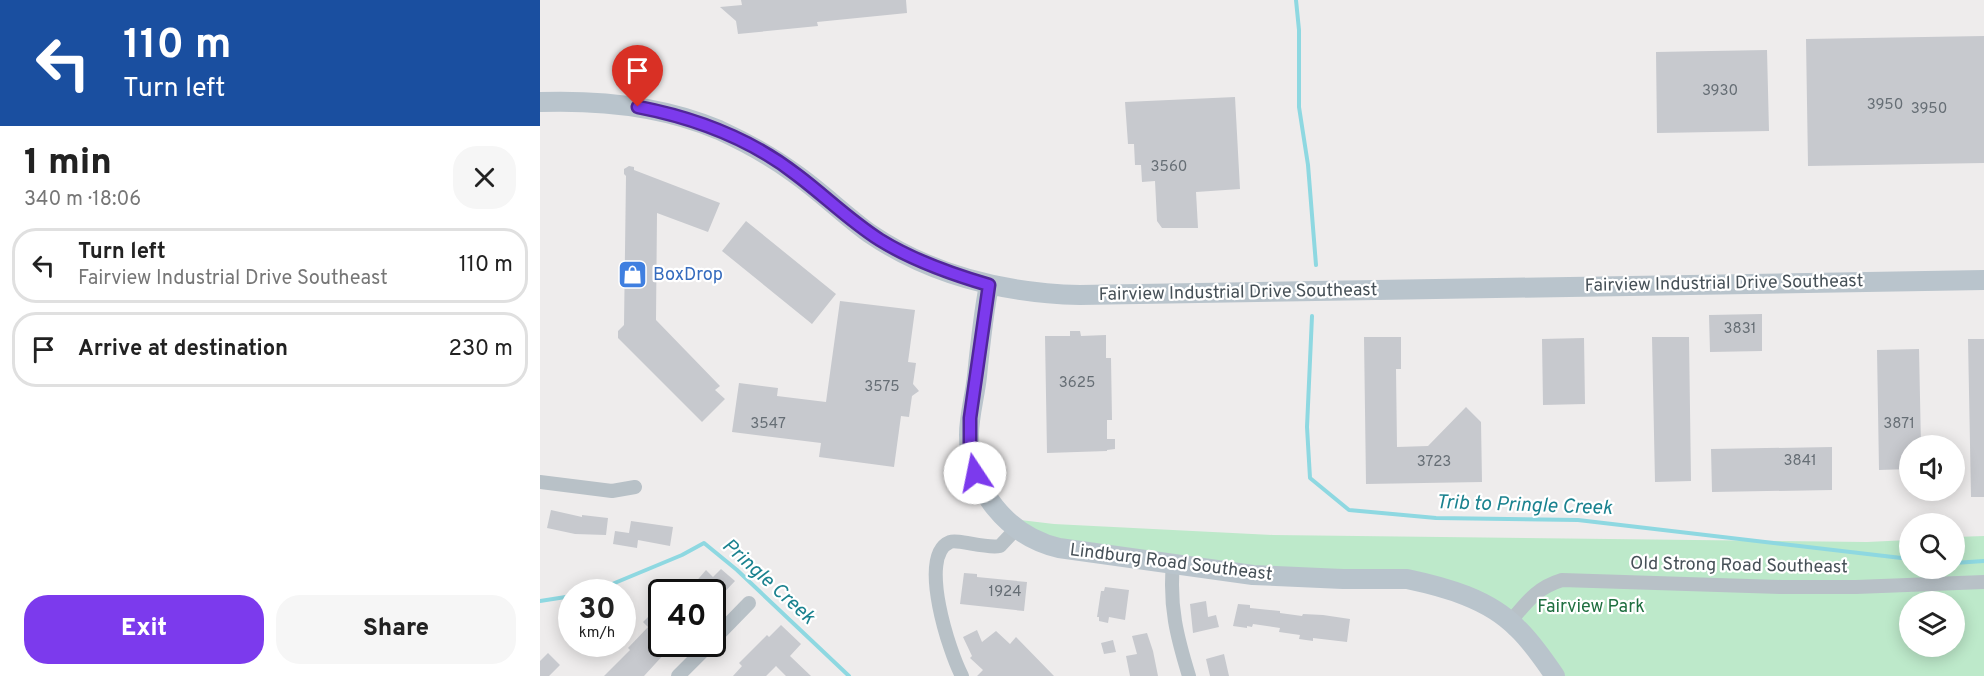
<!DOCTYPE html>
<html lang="en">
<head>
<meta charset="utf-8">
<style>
  body { margin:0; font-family:Overpass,sans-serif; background:#f6f6f6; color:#222; height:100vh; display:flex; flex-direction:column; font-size:22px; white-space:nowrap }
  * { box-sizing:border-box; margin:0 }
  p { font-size:20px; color:#767676 }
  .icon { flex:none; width:33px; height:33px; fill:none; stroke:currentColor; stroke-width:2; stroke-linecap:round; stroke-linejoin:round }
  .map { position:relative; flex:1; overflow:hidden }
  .side { display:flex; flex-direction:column; background:#fff; width:540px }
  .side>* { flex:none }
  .hud { background:#1a4fa0; color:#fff; overflow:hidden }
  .tools { position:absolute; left:1359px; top:435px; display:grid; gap:12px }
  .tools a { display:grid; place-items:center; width:66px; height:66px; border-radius:50%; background:#fff; box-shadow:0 3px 15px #0003; font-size:30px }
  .speed { position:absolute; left:18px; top:579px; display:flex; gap:12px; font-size:30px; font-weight:700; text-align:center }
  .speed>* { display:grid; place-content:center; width:78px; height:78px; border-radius:50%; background:#fff; box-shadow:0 3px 15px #0003; line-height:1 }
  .speed small { font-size:15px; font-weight:400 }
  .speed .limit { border:3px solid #111; border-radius:9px; background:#fff; color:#111 }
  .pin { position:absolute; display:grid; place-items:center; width:51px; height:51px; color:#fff; margin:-62px -26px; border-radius:50% 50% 50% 0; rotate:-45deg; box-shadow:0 0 6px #0007 }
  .pin .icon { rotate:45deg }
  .me { position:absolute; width:66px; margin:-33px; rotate:349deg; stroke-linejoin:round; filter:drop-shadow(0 0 4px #0008) }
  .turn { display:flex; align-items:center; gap:21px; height:126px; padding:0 24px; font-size:27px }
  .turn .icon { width:78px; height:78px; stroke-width:2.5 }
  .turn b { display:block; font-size:42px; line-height:51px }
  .round { display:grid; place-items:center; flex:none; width:63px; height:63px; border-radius:24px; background:#f6f6f6 }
  .overview { display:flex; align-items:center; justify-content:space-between; height:102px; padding:0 24px }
  h1 { font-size:36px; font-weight:800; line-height:45px }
  .button { display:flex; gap:12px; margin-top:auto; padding:12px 24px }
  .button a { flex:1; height:69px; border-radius:24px; background:#7c3aed; color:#fff; font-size:24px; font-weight:800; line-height:69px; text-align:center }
  .button a+a { background:#f6f6f6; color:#222 }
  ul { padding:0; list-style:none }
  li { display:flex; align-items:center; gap:18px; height:75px; margin:0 12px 9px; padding:0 12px; border:3px solid #e0e0e0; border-radius:24px }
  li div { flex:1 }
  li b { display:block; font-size:22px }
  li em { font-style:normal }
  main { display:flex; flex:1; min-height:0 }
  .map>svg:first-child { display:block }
  .green { fill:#bde9ca; fill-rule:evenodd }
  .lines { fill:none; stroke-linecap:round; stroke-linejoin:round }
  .stream { stroke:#8ed8e1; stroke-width:4 }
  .building { fill:#c7c9ce }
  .street { stroke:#b8c1c7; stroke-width:14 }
  .secondary { stroke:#b9c4cc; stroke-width:20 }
  .route-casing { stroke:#51269a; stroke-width:15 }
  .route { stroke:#7c3aed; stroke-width:10 }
  .labels { text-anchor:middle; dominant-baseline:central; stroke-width:4.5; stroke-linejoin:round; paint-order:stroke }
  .number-label { font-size:15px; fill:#666e75 }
  .shop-label { font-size:18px; fill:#366cbe; stroke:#fff; text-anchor:start }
  .street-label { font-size:18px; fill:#465057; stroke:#fff }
  .park-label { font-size:18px; fill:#1f6f40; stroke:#fff }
  .water-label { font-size:20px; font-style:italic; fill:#1a828f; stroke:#fff }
</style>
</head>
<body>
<main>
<section class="side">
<div class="hud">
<div class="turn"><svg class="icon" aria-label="left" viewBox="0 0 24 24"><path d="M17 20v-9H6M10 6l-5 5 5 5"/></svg><div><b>110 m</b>Turn left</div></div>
</div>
<div class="overview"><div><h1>1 min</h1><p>340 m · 18:06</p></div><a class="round"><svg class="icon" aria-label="close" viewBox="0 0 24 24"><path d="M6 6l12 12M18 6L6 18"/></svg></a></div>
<ul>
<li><svg class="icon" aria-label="left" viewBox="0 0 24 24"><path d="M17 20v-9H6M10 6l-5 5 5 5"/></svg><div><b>Turn left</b><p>Fairview Industrial Drive Southeast</p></div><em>110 m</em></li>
<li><svg class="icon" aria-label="arrive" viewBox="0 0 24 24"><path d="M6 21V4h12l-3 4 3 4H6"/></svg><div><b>Arrive at destination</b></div><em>230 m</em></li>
</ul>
<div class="button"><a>Exit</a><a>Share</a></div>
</section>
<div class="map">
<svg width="1444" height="676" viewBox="0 0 1444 676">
  <rect width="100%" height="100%" fill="#eeecec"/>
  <path class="green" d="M464 518 514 524 733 535 1327 542 1369 540 1370 568H1414L1415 537 1444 536V676H1015L1000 655 917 592 532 551ZM1370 602H1414V646H1370Z"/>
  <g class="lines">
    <path class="stream" d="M756 0 759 30V107L768 165 776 265
      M772 316 767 427 770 478 809 510 896 518 1038 520 1370 559
      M1414 563 1444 561
      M53 592 142 555 164 543 197 570 309 676
      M0 601 32 596"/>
  </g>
  <path class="building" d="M201 0H366L367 13 277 22 278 26 198 34 196 21 180 7 202 5Z
    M1444 36V163L1268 166 1266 39Z
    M1227 50 1229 131 1117 133 1116 52Z
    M695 97 700 189 656 192 658 228H622L617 221 615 181 602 182 601 165H595L594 144H588L585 102Z
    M89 166 94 167V170L180 203 168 232 117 213 116 320 180 386 175 390 185 399 162 422 78 338V331L84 325 86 176 84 174V169Z
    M206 221 296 294 272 324 182 251Z
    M300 301 375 310 368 362 376 363 373 384 379 391 372 396 369 417 361 416 354 467 279 457 281 443 192 432 199 383 238 388 237 396 286 402Z
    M1222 314V351L1170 352 1169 315Z
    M530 331H540L541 336 566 335V358H571L572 420H567V439H575V449L567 450V451L507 453 505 336H530Z
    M824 337H861V369H856L857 447 888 446 926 407 941 422 942 482 826 484Z
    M1112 337H1149L1151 481 1115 482Z
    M1044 338 1045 404 1003 405 1002 339Z
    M1428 339H1444V497H1431Z
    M1379 349 1381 446H1370V469L1339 470 1337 350Z
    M1292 447V490L1172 492 1171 449Z
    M11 510 42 517V515L68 518 66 535 35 534 7 528Z
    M91 521 133 527 130 546 98 540 97 548 73 544 75 531 89 533Z
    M181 569 195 581 177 600 172 597V592H147L166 570 173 577Z
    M424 573 437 574V577L487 582 484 611 420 604Z
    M565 587 589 590 585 620 569 617 568 623 559 621V617H557L561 591H564Z
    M666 601 668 617 676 615 679 627 653 633 650 604Z
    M698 604 710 605V608L740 611V613L762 616 763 614 783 615 810 619 807 642 773 638V641L759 639 760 635 739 632 740 628 713 624 712 627 707 626V628L693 626Z
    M115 610 122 617V644H132L124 651 126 652 104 676H64L90 650 88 648 108 627 103 622Z
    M241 625 261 644 250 656 271 676H246L236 666 226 676H193L202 666 199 663 227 635 229 637Z
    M437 630 442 642 456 631 470 644 476 637 514 676H437L443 670 430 658 432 656 423 637Z
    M607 633 613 651 618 676H590L586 656 597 654 592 636Z
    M573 640 576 652 564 654 561 643Z
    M8 653 20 665 9 676H0V661Z
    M684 654 689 676H670L666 659Z"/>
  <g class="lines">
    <path class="street" d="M0 482 72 491 95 487
      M633 564C629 606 637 637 649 676
      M970 622C987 602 996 588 1022 580L1242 587H1316L1444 582
      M172 641 209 603
      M138 676 170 644
      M422 676C410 654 377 555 410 542 418 539 446 549 460 546L476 529"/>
    <path class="secondary" d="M0 102C61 100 123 106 179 130 205 142 231 156 254 173 280 191 303 214 329 233 392 276 465 293 540 295L1444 280
      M449 285C443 316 440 346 437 376 435 396 429 415 429 435 429 489 468 536 519 548L713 575 803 579H867C905 587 949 599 977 628 992 642 1003 659 1015 676"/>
  </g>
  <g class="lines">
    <defs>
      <path id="route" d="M98 107C155 118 211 139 257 175 285 196 310 221 340 240 374 261 411 274 449 285L430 418V449L435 473"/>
    </defs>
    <use href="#route" class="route-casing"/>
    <use href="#route" class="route"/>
  </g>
  <defs>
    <symbol id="shop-square" viewBox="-11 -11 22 22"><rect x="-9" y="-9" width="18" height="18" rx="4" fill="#3f7fe0" stroke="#fff"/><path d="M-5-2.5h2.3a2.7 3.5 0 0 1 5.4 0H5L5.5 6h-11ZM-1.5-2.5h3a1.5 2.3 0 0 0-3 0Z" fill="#fff"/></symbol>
  </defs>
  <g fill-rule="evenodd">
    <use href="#shop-square" x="76" y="258" width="33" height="33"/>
  </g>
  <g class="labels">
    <g class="number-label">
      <text x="1180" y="91">3930</text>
      <text x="1345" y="105">3950</text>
      <text x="1389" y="109">3950</text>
      <text x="629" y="167">3560</text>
      <text x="1200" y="329">3831</text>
      <text x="537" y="383">3625</text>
      <text x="342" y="387">3575</text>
      <text x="228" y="424">3547</text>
      <text x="1359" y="424">3871</text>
      <text x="1260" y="461">3841</text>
      <text x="894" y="462">3723</text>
      <text x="465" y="592">1924</text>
    </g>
    <g class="shop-label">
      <text x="113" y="275">BoxDrop</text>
    </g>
    <g class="street-label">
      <text transform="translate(1184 284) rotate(-1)">Fairview Industrial Drive Southeast</text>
      <text transform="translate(698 293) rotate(-1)">Fairview Industrial Drive Southeast</text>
      <text transform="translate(631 563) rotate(7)">Lindburg Road Southeast</text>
      <text transform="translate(1199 566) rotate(1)">Old Strong Road Southeast</text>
    </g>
    <g class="park-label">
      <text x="1051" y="607">Fairview Park</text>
    </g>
    <g class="water-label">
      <text transform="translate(984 506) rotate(2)">Trib to Pringle Creek</text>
      <text transform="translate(228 582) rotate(42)">Pringle Creek</text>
    </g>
  </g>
</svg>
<div class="tools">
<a><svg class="icon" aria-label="sound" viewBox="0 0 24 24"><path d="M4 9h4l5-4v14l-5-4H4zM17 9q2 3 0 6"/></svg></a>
<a><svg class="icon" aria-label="search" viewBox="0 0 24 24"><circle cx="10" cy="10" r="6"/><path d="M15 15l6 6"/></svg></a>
<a><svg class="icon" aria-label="layers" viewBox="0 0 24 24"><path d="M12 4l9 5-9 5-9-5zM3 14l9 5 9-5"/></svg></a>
</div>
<div class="speed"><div>30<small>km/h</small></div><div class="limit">40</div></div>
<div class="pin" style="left:98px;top:107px;background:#d93025"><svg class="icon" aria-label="arrive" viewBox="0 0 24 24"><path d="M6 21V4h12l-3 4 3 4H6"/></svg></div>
<svg class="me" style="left:435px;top:473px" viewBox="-20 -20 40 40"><circle r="19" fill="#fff"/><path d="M0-13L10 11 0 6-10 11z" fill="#7c3aed"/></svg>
</div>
</main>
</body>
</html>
